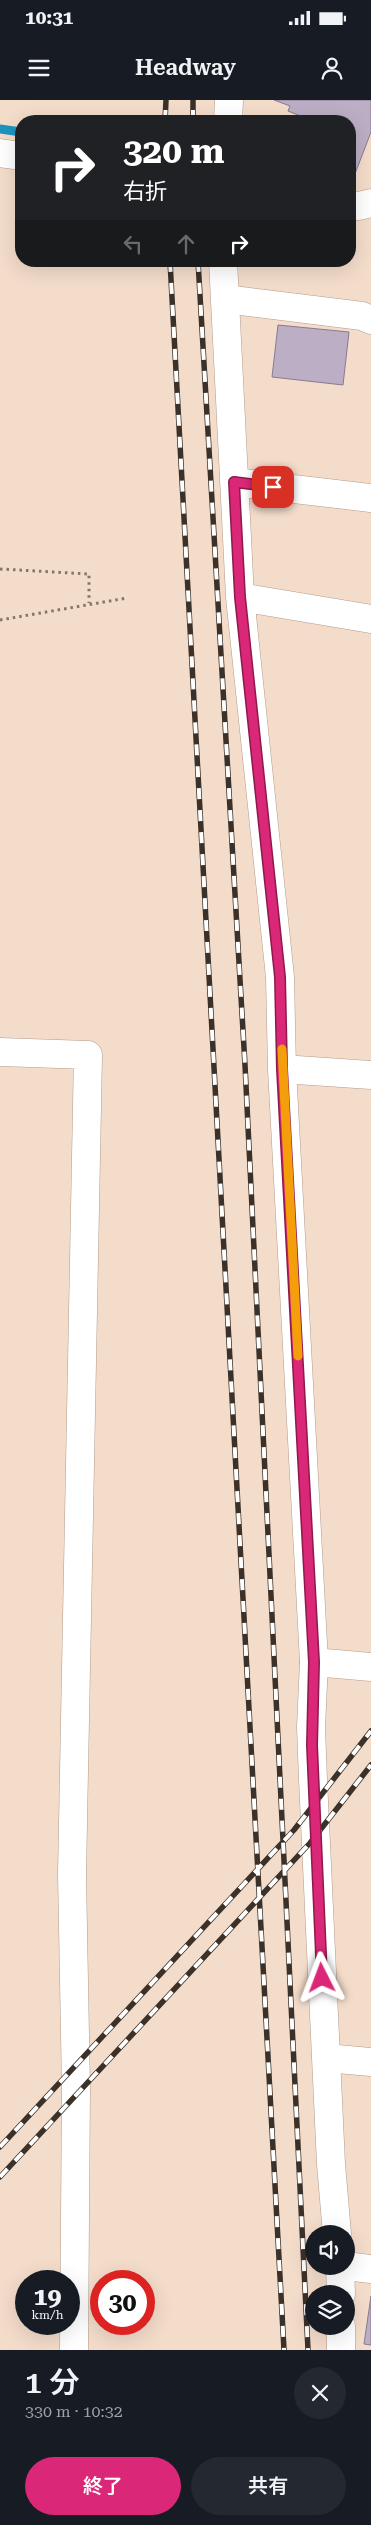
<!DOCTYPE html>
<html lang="ja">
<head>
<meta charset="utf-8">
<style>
  body { margin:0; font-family:"Roboto Serif","Noto Sans JP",serif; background:#242831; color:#f1f3f6; height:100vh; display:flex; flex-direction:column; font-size:19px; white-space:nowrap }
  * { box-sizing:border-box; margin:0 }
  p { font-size:16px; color:#9ea1a6 }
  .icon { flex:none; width:28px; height:28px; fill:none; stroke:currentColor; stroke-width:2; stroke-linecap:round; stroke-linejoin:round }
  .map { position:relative; height:2250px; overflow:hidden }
  .drawer { display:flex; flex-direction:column; background:#171b24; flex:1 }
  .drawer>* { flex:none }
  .top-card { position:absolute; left:15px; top:15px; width:341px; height:152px; border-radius:20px; box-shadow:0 5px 20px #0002; background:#202124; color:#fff; overflow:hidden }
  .buttons { position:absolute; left:305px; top:2125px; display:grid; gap:10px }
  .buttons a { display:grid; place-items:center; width:50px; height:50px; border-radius:50%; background:#171b24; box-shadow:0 5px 20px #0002; font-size:25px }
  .speed { position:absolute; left:15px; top:2170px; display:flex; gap:10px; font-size:25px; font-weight:700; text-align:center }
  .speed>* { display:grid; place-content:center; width:65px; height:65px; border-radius:50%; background:#171b24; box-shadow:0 5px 20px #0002; line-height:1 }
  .speed small { font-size:12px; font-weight:400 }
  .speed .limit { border:8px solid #d22; background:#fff; color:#111 }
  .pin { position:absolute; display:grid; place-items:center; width:42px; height:42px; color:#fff; margin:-21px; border-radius:10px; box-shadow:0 2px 8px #0006 }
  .me { position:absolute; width:55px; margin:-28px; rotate:357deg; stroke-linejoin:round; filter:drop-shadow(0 0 4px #0008) }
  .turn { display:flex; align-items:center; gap:18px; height:105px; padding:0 25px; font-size:22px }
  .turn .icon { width:65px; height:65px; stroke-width:2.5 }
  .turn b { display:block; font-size:35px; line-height:42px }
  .lanes { display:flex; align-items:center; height:48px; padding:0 25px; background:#0003; justify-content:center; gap:25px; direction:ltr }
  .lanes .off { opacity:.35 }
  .round { display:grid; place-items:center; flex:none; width:52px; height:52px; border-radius:26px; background:#242831 }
  .summary { display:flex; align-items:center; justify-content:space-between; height:85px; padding:0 25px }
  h1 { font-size:30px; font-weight:600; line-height:38px }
  .primary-button { display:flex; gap:10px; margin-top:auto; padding:10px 25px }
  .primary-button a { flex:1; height:58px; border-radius:30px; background:#db2777; color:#fff; font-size:20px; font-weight:600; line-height:58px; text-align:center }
  .primary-button a+a { background:#242831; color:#f1f3f6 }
  .status { display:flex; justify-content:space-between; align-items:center; height:35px; padding:0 25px; background:#171b24; direction:ltr }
  .status svg { height:14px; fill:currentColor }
  header { display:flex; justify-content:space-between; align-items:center; height:65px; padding:0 25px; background:#171b24; font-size:22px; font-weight:600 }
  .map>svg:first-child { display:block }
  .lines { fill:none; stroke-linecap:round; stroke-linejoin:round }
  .stream { stroke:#1d93be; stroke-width:9 }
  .building { fill:#bcaec4; stroke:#887a90 }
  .minor-casing { stroke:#b39b8b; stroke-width:29 }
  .tertiary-casing { stroke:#b39b8b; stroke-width:29 }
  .path { stroke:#857569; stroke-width:3; stroke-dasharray:2.5 4; stroke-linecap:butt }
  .minor { stroke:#fff; stroke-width:28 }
  .tertiary { stroke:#fff; stroke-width:28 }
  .rail-casing { stroke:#3b3129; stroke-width:5.5 }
  .rail { stroke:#fff; stroke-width:4; stroke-dasharray:11; stroke-linecap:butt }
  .route-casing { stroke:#8e194d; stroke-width:12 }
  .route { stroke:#db2777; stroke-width:9 }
  .slow { stroke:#f59e0b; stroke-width:9 }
</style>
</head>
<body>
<div class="status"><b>10:31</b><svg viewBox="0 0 49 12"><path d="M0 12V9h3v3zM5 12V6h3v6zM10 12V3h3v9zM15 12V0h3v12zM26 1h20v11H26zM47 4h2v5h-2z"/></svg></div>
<header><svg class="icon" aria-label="menu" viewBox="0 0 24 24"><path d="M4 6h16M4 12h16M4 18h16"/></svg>Headway<svg class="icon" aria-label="person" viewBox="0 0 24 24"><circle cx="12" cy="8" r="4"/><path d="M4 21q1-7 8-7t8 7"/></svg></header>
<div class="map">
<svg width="371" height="2250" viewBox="0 0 371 2250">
  <rect width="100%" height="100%" fill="#f4dcca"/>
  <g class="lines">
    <path class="stream" d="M0 29 21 32"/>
  </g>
  <path class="building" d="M274 0H371V32L353 79 350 77V21H313L288 11 290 6Z
    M278 225 349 232 343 285 272 277Z
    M371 2196V2245L364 2244Z"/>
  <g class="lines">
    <defs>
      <path id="minor" d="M228 21 229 0
        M0 53 21 56
        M350 105 359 106 371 103
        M223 161 240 497 280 877 282 969 314 1562 311 1627 313 1680 331 2064 337 2134
        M225 199 362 216 371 220
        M234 382 371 398
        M240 497 371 519
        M0 952 88 955 72 1774 76 1989 74 2250
        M282 969 371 975
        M326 1958 371 1962
        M340 2166 341 2194
        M346 2166 371 2169
        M341 2226V2250"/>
      <path id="tertiary" d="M314 1562 371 1567"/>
    </defs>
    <use href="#minor" class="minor-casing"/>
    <use href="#tertiary" class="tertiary-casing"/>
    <path class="path" d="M0 469 89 474V503
      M0 520 127 498"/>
    <use href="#minor" class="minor"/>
    <use href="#tertiary" class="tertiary"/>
    <defs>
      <path id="rail" d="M165 21 166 0
        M193 21V0
        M170 161 284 2250
        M198 161 245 965 308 2250
        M0 2047 294 1730 371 1631
        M0 2077 310 1743 371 1665"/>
    </defs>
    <use href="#rail" class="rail-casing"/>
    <use href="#rail" class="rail"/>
  </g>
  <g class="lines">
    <defs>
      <path id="route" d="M273 387 234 382 240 497 280 877 282 969 314 1562 312 1645 322 1878"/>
    </defs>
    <use href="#route" class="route-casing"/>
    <use href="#route" class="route"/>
    <path class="slow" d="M282 949 298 1256"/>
  </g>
</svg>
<div class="buttons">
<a><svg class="icon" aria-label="sound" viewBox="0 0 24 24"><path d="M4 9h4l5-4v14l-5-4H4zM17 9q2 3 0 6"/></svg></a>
<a><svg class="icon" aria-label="layers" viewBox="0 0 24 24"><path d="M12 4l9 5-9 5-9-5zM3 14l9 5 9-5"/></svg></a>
</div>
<div class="speed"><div>19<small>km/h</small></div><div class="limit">30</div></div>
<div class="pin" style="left:273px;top:387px;background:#d93025"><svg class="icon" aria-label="arrive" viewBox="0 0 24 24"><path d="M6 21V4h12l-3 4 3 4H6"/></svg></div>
<svg class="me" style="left:322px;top:1878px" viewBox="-20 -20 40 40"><path d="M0-17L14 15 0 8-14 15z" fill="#db2777" stroke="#fff" stroke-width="4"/></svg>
<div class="top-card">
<div class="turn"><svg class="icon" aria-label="right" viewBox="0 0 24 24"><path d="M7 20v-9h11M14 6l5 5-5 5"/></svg><div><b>320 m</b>右折</div></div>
<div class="lanes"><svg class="icon off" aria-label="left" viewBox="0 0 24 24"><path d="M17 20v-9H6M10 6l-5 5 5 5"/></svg><svg class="icon off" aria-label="ahead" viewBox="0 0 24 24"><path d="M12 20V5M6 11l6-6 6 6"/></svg><svg class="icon" aria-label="right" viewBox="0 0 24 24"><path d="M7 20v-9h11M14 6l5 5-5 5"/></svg></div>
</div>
</div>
<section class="drawer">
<div class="summary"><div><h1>1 分</h1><p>330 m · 10:32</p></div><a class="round"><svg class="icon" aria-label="close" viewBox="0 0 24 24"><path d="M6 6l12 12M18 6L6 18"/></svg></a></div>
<div class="primary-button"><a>終了</a><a>共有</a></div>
</section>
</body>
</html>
